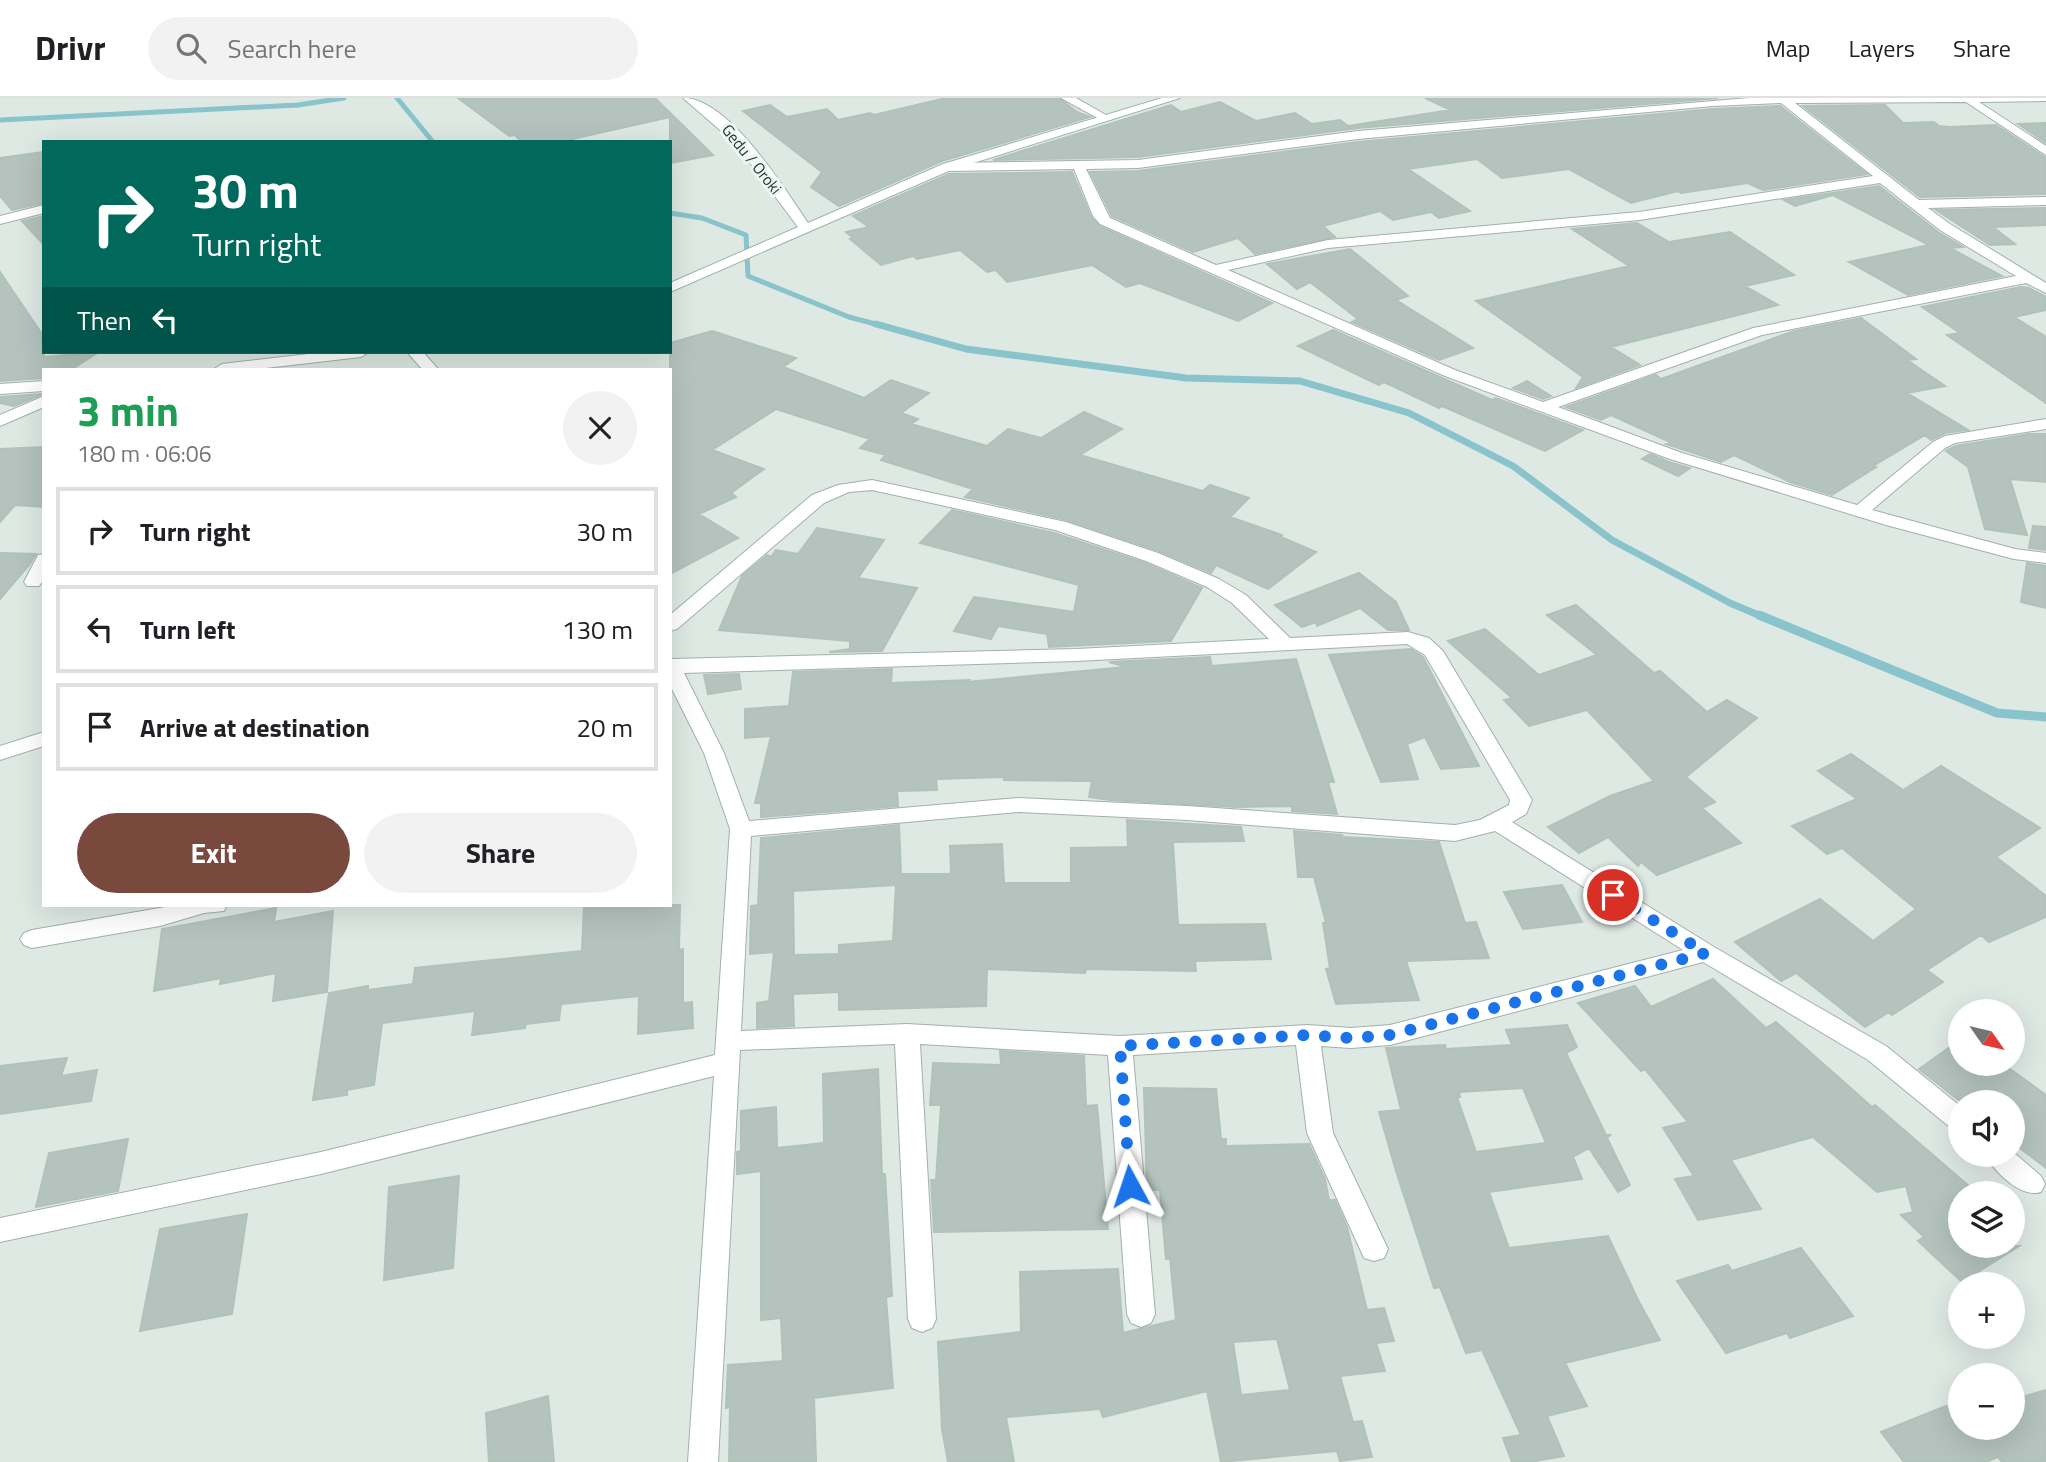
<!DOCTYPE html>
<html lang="en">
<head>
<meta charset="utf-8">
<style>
  body { margin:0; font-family:"Titillium Web",sans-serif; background:#f2f2f2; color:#202124; height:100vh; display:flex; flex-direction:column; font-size:26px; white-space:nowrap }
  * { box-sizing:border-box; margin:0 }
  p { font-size:23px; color:#757577 }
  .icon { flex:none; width:38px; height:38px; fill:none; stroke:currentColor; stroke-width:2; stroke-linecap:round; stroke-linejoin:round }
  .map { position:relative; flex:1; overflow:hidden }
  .sheet { position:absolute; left:42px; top:270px; width:630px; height:539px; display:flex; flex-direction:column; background:#fff; border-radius:0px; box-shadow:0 7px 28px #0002 }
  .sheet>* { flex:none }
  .banner { position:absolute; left:42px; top:42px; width:630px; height:214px; border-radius:0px; box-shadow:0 7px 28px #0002; background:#00695c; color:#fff; overflow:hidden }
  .needle { width:46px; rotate:124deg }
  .buttons { position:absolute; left:1948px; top:901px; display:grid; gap:14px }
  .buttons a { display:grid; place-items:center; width:77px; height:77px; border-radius:50%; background:#fff; box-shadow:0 7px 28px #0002; font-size:35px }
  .pin { position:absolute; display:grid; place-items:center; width:60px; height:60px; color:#fff; margin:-30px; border:4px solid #fff; border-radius:50%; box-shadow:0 2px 7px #0007 }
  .me { position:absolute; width:77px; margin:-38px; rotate:355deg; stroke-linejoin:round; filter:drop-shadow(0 0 5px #0008) }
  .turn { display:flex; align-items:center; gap:24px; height:147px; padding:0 35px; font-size:32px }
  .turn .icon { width:91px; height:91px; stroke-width:2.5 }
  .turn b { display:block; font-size:49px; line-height:60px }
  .then { display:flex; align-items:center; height:66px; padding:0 35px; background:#0003; gap:14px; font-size:26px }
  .round { display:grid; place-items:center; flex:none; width:74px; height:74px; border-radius:37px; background:#f2f2f2 }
  .headline { display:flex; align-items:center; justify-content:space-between; height:119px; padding:0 35px }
  h1 { font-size:42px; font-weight:700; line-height:52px; color:#1e9e55 }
  .cta { display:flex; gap:14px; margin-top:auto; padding:14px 35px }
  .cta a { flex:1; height:80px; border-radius:42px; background:#7a493e; color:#fff; font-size:28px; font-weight:700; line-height:80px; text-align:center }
  .cta a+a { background:#f2f2f2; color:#202124 }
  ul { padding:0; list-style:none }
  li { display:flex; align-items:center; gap:21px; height:88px; margin:0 14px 10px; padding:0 21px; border:4px solid #e0e0e0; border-radius:0px }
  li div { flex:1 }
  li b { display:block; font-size:26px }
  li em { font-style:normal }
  header { display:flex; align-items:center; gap:42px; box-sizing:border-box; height:98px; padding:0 35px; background:#fff; border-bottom:2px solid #e0e0e0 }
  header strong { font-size:33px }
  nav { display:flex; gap:38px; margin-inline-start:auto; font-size:24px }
  .search { width:490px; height:63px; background:#f2f2f2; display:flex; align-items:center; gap:18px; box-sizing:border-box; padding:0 24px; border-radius:38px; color:#757577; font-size:26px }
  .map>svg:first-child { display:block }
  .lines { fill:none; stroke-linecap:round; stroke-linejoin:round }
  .stream-far2 { stroke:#89c3cb; stroke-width:5 }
  .stream-far1 { stroke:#89c3cb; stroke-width:7 }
  .stream { stroke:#89c3cb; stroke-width:9 }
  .building { fill:#b4c3bd; stroke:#b1c2ba; stroke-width:2; fill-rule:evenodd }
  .street-casing { stroke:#a2b0ab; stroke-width:2 }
  .secondary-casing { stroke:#9eb4ab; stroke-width:2 }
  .street { fill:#fff; fill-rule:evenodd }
  .secondary { fill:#fff; fill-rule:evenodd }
  .route { stroke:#1a73e8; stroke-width:12; stroke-dasharray:0 21.6 }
  .labels { text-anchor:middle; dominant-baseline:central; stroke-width:6; stroke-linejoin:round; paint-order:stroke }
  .far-street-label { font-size:16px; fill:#213731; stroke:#eef6f2 }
</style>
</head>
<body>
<header>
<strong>Drivr</strong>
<div class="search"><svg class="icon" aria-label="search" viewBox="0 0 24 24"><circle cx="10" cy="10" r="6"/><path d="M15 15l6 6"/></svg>Search here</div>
<nav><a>Map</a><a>Layers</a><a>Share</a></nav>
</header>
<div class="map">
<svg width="2046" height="1364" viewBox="0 0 2046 1364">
  <rect width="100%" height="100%" fill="#dee9e4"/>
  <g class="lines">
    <path class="stream-far2" d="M397 0 433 44
      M0 22 298 7 344 0
      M670 115 702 120 746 137 748 178 849 219 883 228"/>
    <path class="stream-far1" d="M876 226 966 251 1186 280 1300 283 1409 315 1513 368 1612 442 1730 505 1763 519"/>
    <path class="stream" d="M1759 517 1997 615 2046 619"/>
  </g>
  <path class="building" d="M458 0H655L713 57 670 65V19L559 44H522L515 37 509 38Z
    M946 0H1059L1077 14 1090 19 942 63 839 108 811 89 822 74 743 13 770 7 787 19 827 11 838 22 870 15 874 17Z
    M1425 0H1718L1358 30 1138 59 993 62 1171 7 1181 14 1220 4 1256 23 1295 15 1312 26 1340 22 1348 28 1451 12Z
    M1885 7 1903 25 1934 24 1939 28 1950 29 1996 27 2046 60V96L1920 99 1803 8Z
    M1780 8 1867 76 1763 92 1748 85 1681 95 1678 93 1631 105 1569 71 1502 80 1477 61 1408 71 1470 113 1439 120 1431 114 1393 122 1380 113 1323 128 1335 139 1255 156 1238 140 1193 154 1112 118 1090 74 1138 73 1358 44 1713 11Z
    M2046 25V45L2018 26Z
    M44 54V105L12 112 0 98V60Z
    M1072 74 1091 119 1099 128 1272 205 1238 223 1140 185 1126 189 1092 167 1007 184 996 172 987 174 960 152 917 161 913 158 881 167 850 141 853 140 846 134 869 129 853 118 949 76Z
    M1879 88 1938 134 1963 149 1950 150 2002 178 1908 197 1849 164 1929 147 1833 97 1795 108 1784 102Z
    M2046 110V127L1993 129 2015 146 1990 147 1936 112Z
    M44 118V147L22 123Z
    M1637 125 1669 144 1730 134 1794 177 1745 188 1778 207 1611 249 1640 267 1576 290 1583 279 1476 203 1629 168 1572 131Z
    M1350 151 1408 198 1396 202 1473 250 1439 262 1352 224 1358 221 1310 184 1297 191 1267 166Z
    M0 174 44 239V259L99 254 72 271H44V280L0 283Z
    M2021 189 2029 190 2046 199V212L2014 219 2046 239V305L1947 237 1960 235 1922 209Z
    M1861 220 1916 261 1907 262 1945 288 1907 295 1968 332 1945 335 1931 342 1925 337 1873 368 1876 369 1832 397 1790 384 1734 357 1721 364 1666 346 1670 344 1611 317 1601 322 1566 309 1656 277 1661 281 1794 233Z
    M1333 232 1492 302 1496 300 1583 332 1545 353 1442 308 1439 310 1384 284 1379 287 1298 248Z
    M712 233 796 260 783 269 864 300 891 282 929 295 901 315 918 321 911 326 987 348 1008 331 1041 340 1084 314 1122 331 1080 357 1203 393 1210 387 1249 400 1230 419 1282 437 1281 439 1316 454 1268 491 1216 467 1211 475 1159 453 1067 422 965 399 973 391 881 362 886 357 860 350 870 341 776 311 712 352 764 371 731 395 736 399 699 416 738 440 670 476V245Z
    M1527 283 1551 298 1543 301 1513 290Z
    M43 296 14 308 0 305V299Z
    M2029 336H2046V384L2010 381 2027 437 1985 431 1968 369 1946 353 1956 348Z
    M44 349V409L15 407 0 424V351Z
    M1650 356 1669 364 1690 370 1678 378 1642 361Z
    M952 412 1054 435 1145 465 1202 490 1171 543 1049 549 1047 536 998 528 991 541 954 533 974 499 1074 514 1079 487 920 445Z
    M2033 428 2046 429V452L2029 450Z
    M817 430 884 442 858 480 917 490 882 553 829 554 850 551V543L719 532 742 478 767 457 771 459 776 452 798 456Z
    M0 455 36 456 30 466 0 501Z
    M2027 465 2046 468V510L2021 504Z
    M1359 475 1396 504 1409 532H1388L1360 510 1317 528 1316 524 1302 529 1275 507Z
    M1576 507 1654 575 1660 573 1707 614 1727 602 1757 620 1686 679 1715 704 1702 710 1741 745 1657 777 1641 764 1638 768 1608 739 1579 755 1548 729 1610 698 1654 683 1587 612 1529 628 1504 602 1512 600 1448 543 1485 531 1539 577 1597 557 1547 517Z
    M1411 551 1423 559 1479 668 1441 671 1425 639 1407 646 1418 681 1381 684 1329 557Z
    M1210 559 1212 568 1296 561 1334 684H1328L1337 716 1292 713V708L1237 709 1110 702 1089 699 1092 683 1004 682V679L936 681 937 692 897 693 898 708 761 719V705H755L771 638 745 640V611L789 608 793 574 892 571 891 585 969 582 967 584 1126 569 1109 564Z
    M739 576 741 591 708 596 704 577Z
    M1851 656 1903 692 1941 668 2040 730 1996 759 2046 798V819L1989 844 1981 837 1927 872 1943 884 1892 917 1889 914 1865 929 1796 875 1781 883 1735 844 1820 801 1873 843 1916 811 1842 750 1827 756 1792 728 1857 701 1818 673Z
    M1127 722 1241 729 1244 743 1173 744 1178 827 1265 826 1271 861 1195 863 1196 873 1086 871 1085 875 987 871 986 908 839 912V894L793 896 794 928 757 930V905L769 903 774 854 750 856 751 808 758 807 761 740 899 727 901 776H951L950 748 1002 746 1004 785H1071V750L1128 749ZM896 787 893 843 839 847V856L794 857 793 793Z
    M1294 733 1342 737 1343 739 1439 744 1465 825 1476 824 1489 860 1406 863 1419 902 1336 906 1326 871 1330 870 1323 825H1326L1314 779H1298Z
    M1562 787 1582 824 1523 831 1504 794Z
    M584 807H680L679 852 683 851V905L692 904 693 930 638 936 639 898 561 906 559 922 526 926 525 930 472 937 475 913 382 925 374 987 347 992V997L313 1002 329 895 368 888V892L413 886 415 870 582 853Z
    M276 810 274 824 333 813 327 894 273 903 276 875 220 886 221 880 154 893 162 831Z
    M1713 881 1766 930 1776 924 1872 1009 1875 1007 1970 1089 1960 1094V1148H2019L1962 1184 1918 1143 1924 1139 1901 1117 1913 1114 1906 1088 1877 1094 1813 1039 1731 1062 1761 1111 1698 1122 1675 1081 1694 1078 1663 1030 1688 1024 1645 971 1641 973 1578 905 1635 888 1651 909Z
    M1567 927 1577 949 1566 955 1606 1037H1610L1607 1040 1630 1087 1618 1094 1589 1050 1573 1059 1582 1081 1489 1094 1509 1150 1608 1138 1638 1202 1660 1242 1565 1265 1587 1308 1547 1318 1564 1358 1530 1364H1512L1503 1340 1521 1337 1482 1252 1466 1255 1440 1189 1434 1190 1396 1073 1379 1014 1401 1012 1386 950 1445 947 1446 951 1512 947 1506 932ZM1523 990 1546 1045 1476 1054 1457 999H1460L1459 994Z
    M1960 942V966H2003L2046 997V1070L2012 1044V1004H1961L1919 971Z
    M1000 953 1084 958 1086 1008 1097 1007 1108 1131 934 1134 931 1082H936L941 1007H930L933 965 1001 967Z
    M67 960 61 978 97 972 91 1003 0 1016V968Z
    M878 971 882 1076H885L892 1198 886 1199 893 1290 814 1300 816 1364H729L730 1309 726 1310 728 1267 783 1263 781 1220 761 1222V1073L737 1076V1054L741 1053V1013L776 1009 777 1050 824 1045 823 976Z
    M1144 990 1216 991 1221 1041H1226V1048L1309 1046 1325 1081 1329 1102H1335L1347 1129 1367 1212 1384 1210 1394 1243 1376 1245 1385 1273 1340 1278 1353 1324 1362 1323 1372 1359 1340 1363 1337 1353 1221 1364 1207 1293 1103 1319 1100 1311 1006 1319 1014 1364H948L942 1331 938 1244 1021 1234 1020 1174 1118 1171 1123 1235 1176 1222 1170 1160 1166 1161 1160 1092H1147ZM1277 1241 1290 1292 1241 1297 1233 1244Z
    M128 1041 118 1093 36 1109 49 1055Z
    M459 1078 453 1170 384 1182 389 1089Z
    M247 1116 232 1216 140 1233 160 1131Z
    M1801 1150 1853 1218 1790 1240 1787 1235 1726 1255 1677 1183 1728 1167 1732 1173Z
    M2046 1292V1364H2002L1998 1359 1986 1364H1904L1881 1334 1946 1308 1960 1325V1330H2012V1302Z
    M548 1298 554 1364H489L486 1315Z"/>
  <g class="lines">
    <defs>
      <path id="street" d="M1061 0H1076L1113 21 1103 23Z
        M1749 0H2046V3L1979 4 2046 48V57L1966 4 1795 5 1919 102 2046 99V107L1928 110 1950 126 2046 185V195L2026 185 1762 237 1558 309 1682 355 1857 407 1933 344 1945 338 2046 321V331L1955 345 1945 350 1872 412 2015 451 2046 455V465L2014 461 1886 427 1670 361 1445 278 1100 126 1093 118 1074 71 947 73 941 69 947 65 1138 62 1358 33ZM1781 5 1873 78 1639 114 1328 142 1216 167 1110 120 1086 71 1138 70 1358 41 1713 8ZM1880 85 1940 132 2016 178 1753 230 1543 304 1455 272 1228 172 1328 150 1639 122Z
        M44 107V115L0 126V118Z
        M407 254H423L438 271H422Z
        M44 283V293L0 296V286Z
        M872 382 1066 424 1158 455 1219 481 1246 497 1290 540 1408 534 1429 540 1443 553 1532 702 1526 716 1512 724 1714 849 1886 948 1960 1008V1034L1951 1030 1868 962 1703 864 1390 947 1351 950 1321 948 1333 1035 1388 1151 1384 1160 1374 1163 1364 1160 1307 1035 1296 947 1133 957 1155 1216 1151 1225 1141 1229 1131 1225 1127 1216 1108 957 920 946 936 1221 932 1230 922 1234 912 1230 908 1221 895 946 740 952 718 1364H688L714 978 321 1076 0 1144V1120L321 1054 715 957 730 731 704 655 670 587V561L1076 551 1269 541 1232 505 1207 489 1146 463 1055 432 872 392 849 394 824 405 677 531 670 533V517L812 397 838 387ZM1407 546 1425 557 1510 702 1509 707 1480 722 1455 727 1187 708 1019 700 749 723 724 655 684 575 1076 563ZM1019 714 1187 722 1455 743 1495 733 1683 852 1390 927 1351 930 1307 927 1120 938 907 926 741 933 751 738Z
        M44 456 42 484 39 488H27L24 484 38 457Z
        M44 634V648L0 662V648Z
        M177 807H227L224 813 204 815 160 828 32 850 24 847 20 841 24 835 32 832Z
        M2012 1053 2041 1078 2045 1086 2041 1094C2022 1101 1994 1074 1986 1057H2012Z"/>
      <path id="secondary" d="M683 0C729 0 784 90 808 125L943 66 1162 0H1180L951 72 670 194V185L798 129 735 45Z
        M326 254H369L361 259 257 271H214L222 266Z
        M44 298V309L0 328V317Z"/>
    </defs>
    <use href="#street" class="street-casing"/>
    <use href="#secondary" class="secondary-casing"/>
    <use href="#street" class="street"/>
    <use href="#secondary" class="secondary"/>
  </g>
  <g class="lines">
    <path class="route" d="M1130 1088 1120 948 1307 937 1351 940 1390 937 1706 855 1613 797"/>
  </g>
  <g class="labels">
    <g class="far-street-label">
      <text transform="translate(752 61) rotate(51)">Gedu / Oroki</text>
    </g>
  </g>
</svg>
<div class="buttons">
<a><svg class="needle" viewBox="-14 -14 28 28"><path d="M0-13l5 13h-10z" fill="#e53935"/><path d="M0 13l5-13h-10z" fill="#757577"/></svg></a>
<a><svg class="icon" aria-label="sound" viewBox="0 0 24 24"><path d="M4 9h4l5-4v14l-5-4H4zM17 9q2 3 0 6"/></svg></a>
<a><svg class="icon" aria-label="layers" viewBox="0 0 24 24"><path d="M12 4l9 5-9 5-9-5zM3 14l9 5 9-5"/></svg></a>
<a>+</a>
<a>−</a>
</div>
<div class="pin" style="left:1613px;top:797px;background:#d93025"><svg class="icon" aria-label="arrive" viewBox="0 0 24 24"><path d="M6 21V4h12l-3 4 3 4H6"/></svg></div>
<svg class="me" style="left:1130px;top:1088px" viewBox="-20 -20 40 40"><path d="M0-17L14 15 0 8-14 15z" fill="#1a73e8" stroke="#fff" stroke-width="4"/></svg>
<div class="banner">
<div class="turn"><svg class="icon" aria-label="right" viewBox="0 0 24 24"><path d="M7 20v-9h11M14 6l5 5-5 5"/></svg><div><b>30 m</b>Turn right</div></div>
<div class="then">Then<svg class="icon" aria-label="left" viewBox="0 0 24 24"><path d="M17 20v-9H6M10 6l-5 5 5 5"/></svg></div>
</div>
<section class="sheet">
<div class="headline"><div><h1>3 min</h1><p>180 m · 06:06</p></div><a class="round"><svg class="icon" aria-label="close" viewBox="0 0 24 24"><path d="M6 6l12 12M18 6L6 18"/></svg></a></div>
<ul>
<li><svg class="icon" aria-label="right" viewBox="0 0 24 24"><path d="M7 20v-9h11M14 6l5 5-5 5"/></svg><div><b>Turn right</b></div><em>30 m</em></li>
<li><svg class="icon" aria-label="left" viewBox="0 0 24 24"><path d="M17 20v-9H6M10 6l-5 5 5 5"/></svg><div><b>Turn left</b></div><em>130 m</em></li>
<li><svg class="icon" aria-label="arrive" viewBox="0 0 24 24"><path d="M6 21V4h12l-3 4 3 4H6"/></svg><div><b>Arrive at destination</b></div><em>20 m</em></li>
</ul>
<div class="cta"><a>Exit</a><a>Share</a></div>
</section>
</div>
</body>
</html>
